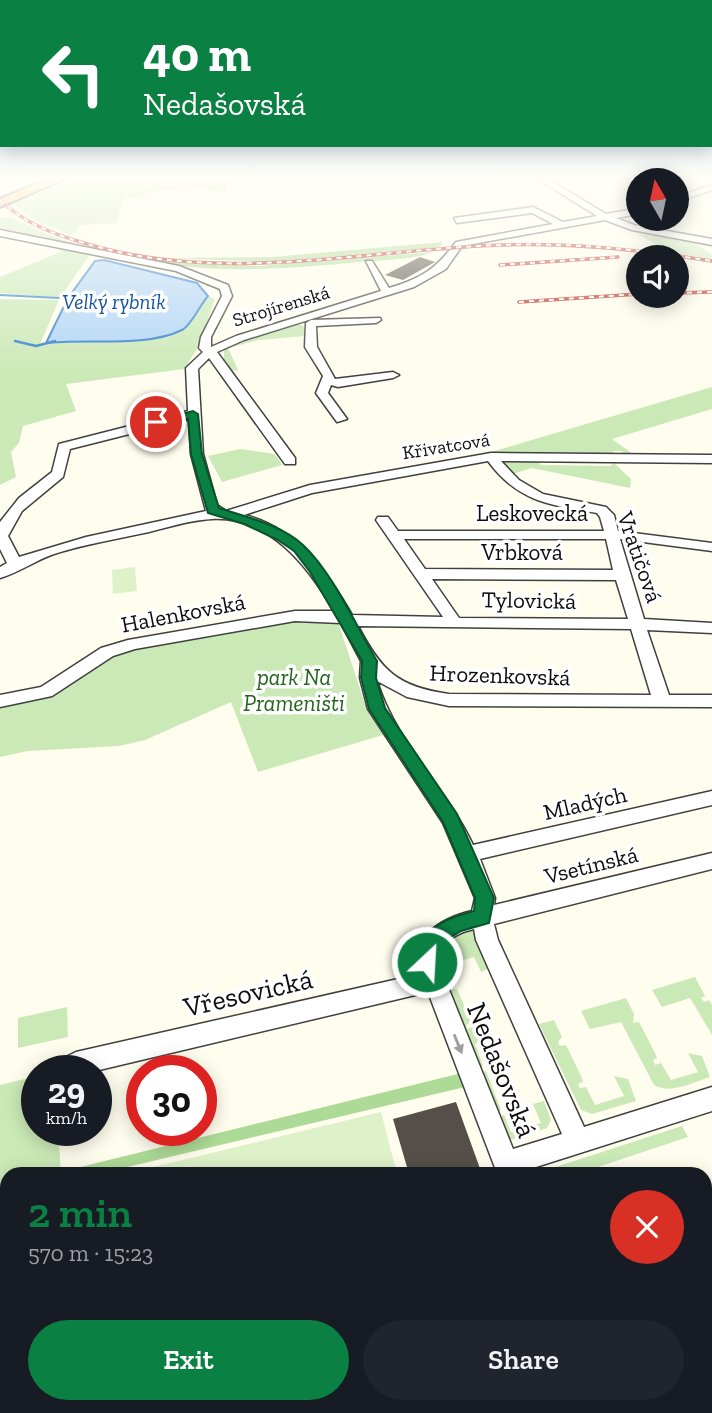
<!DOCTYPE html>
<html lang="en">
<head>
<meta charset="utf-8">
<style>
  body { margin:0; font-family:"Zilla Slab",serif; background:#20242c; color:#f1f3f6; height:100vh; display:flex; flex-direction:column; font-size:26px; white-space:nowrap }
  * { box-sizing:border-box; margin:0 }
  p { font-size:23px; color:#9ea1a6 }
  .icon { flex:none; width:38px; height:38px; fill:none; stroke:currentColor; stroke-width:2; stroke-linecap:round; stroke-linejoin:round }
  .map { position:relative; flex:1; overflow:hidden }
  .side { position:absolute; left:0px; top:1167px; width:712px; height:247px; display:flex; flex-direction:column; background:#171b24; border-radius:21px 21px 0 0; box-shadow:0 4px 18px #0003 }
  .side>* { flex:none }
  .banner { position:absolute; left:0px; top:0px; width:712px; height:147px; box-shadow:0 4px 18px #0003; background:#0b8043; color:#fff; overflow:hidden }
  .needle { width:46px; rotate:351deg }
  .tools { position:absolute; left:626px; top:168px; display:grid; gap:14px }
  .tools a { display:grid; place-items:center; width:63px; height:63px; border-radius:50%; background:#171b24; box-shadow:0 4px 18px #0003; font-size:35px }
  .speed { position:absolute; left:21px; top:1055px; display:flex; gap:14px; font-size:35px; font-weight:700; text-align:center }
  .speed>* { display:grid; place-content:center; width:91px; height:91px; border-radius:50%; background:#171b24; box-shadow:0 4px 18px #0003; line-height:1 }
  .speed small { font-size:18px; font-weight:400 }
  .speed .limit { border:10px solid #d22; background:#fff; color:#111 }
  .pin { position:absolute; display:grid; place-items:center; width:60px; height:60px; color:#fff; margin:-30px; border:4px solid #fff; border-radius:50%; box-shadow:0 2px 7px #0007 }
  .me { position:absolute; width:77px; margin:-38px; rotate:25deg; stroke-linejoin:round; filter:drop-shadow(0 0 5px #0008) }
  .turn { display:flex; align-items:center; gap:24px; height:147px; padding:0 28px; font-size:32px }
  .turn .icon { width:91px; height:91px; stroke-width:2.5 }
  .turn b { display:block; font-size:49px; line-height:60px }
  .round { display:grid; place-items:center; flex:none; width:74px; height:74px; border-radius:37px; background:#20242c }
  .head { display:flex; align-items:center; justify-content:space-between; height:119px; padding:0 28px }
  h1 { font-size:42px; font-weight:600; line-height:52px; color:#0b8043 }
  .action { display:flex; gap:14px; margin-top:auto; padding:14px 28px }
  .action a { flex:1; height:80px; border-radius:42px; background:#0b8043; color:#fff; font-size:28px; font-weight:600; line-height:80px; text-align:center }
  .action a+a { background:#20242c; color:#f1f3f6 }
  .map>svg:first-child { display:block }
  .green { fill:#cbe9b7 }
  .forest { fill:#adda96 }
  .cemetery { fill:#d2e1be }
  .pitch { fill:#def1c8 }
  .water { fill:#b1d5f7; stroke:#3882ce; stroke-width:2 }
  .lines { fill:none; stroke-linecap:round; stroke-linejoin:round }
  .stream-far1 { stroke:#3882ce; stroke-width:2 }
  .stream { stroke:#3882ce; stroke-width:2.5 }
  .building { fill:#564f49 }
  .minor-casing { stroke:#404040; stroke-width:3 }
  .highway-casing { stroke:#1e1e1e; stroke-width:4 }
  .minor { fill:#fff; fill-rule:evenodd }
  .highway { fill:#f5b055; fill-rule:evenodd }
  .rail-casing { stroke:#be2e24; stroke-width:3.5 }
  .rail { stroke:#fff; stroke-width:2; stroke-dasharray:5; stroke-linecap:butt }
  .oneway { fill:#9e9e9e }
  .route { fill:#0b8043; stroke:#07532c; stroke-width:2 }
  .labels { text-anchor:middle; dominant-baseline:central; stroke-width:7; stroke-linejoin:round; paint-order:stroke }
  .far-street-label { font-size:19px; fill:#0d0d0d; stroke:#fff }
  .far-water-label { font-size:21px; font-style:italic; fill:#1554a0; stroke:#fff }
  .street-label { font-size:23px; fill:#0d0d0d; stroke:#fff }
  .park-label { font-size:23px; font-style:italic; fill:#24651d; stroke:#fff }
  .near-street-label { font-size:28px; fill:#0d0d0d; stroke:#fff }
</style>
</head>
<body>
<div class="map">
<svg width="712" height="1413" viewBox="0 0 712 1413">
  <rect width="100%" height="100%" fill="#fffded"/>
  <path class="green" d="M76 178H306L157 188 125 194 121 206 47 209 79 230 70 235 37 221 12 204Z
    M10 217 52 236 89 248 0 231V218Z
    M638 234 691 240 712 255V259L668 252Z
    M56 249 91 253 60 298 0 293V277L63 251Z
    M208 296 215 299 197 349 184 369 66 384 76 411 23 426 19 443 11 452 16 477 0 485V299L59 300 40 344 124 340 185 329Z
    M291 325H303L306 336 259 340 228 348 238 370 230 371 224 363V350L230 345Z
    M712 387V409L612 439 634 455H623L622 451H613L614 455 488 453Z
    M240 449 275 454 282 465 222 482 208 456Z
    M539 461 540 465 610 466 614 463 631 479 630 488 532 468 509 475 501 462Z
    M286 619 335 622 339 625 364 701 383 735 258 772 231 702 145 740 119 746 28 751 0 757V705L49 695 117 652Z
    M472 927 488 963 487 969 481 972 474 957 447 965 454 985 450 986 451 990 457 989 470 1019V1023L466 1025 467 1029 473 1027 479 1042 475 1044 483 1066 479 1068 480 1073 486 1071 501 1110 496 1112 498 1117 504 1115 511 1132 541 1123 533 1104 544 1101 551 1120 547 1128 507 1141 436 972C437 946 448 935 472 927Z
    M695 977 705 996 701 998 704 1002 709 1000 712 1005V1035L690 998 662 1007 652 990Z
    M626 998 634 1014 633 1023 639 1022 656 1055 657 1058 653 1060 655 1065 661 1063 671 1080 698 1072 688 1053 702 1056 710 1077C693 1082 671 1095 654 1085L621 1022 590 1029 581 1011Z
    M67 1007 68 1037 18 1048V1018Z
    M554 1020 562 1037 558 1042 560 1046 566 1045 582 1078 583 1082 578 1084 580 1088 586 1087 595 1105 624 1096 614 1076 628 1079 636 1101 592 1114 581 1110 539 1024Z
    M37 1076V1130L58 1131 61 1174H7V1407H76V1413H0V1085Z
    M682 1126 688 1137 577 1174H534Z"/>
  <path class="forest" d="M226 182V193C196 185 157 187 129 199L126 194 157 188Z
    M443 242 440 247 276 262 166 258 272 257Z
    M434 252C411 260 385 260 360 262 286 269 213 275 141 259L257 266Z
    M466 1072 465 1087 98 1174 60 1172Z"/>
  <path class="cemetery" d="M121 206 116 223 81 225 76 229 52 217 47 209Z"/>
  <path class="pitch" d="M135 567 137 591 113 594 112 570Z
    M381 1112 397 1174H124Z
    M228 1407H478L479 1413H229Z"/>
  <path class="water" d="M104 260 197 283 208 296C200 305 191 326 182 330 146 348 86 338 46 343L68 298 95 261Z"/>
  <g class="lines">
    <path class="stream-far1" d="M0 295 59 298"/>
    <path class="stream" d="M15 341 36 346 55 341"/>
  </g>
  <path class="building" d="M420 257 435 262 403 280 385 275Z
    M456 1102 482 1174H409L393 1119Z"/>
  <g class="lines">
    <defs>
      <path id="minor" d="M536 178H546L606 214 639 208V214L616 218 634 225 712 239V245L632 230 605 220 462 246 446 269 414 287 244 340 217 352 295 458V464H285L209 358 198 369 203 454 217 505 226 511 310 485 491 453 712 455V463L501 461 519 480 543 494 606 507 614 515 618 531 712 543V551L620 539 644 619 712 623V633L647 630 669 695H712V707L449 706 407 697 377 681C395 741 446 788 473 845L712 791V805L480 859 495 898 494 905 712 853V869L494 924 498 940 584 1127 712 1087V1111L514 1174 497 1173 428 992 95 1071H67L64 1064 68 1056 76 1052 420 974C407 938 442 918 472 911L475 898 443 823 368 709 360 678 361 661 341 623 295 621 135 649 113 656 52 696 0 707V695L41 687 101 648 128 640 295 611H334C308 566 269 516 212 519 190 520 169 527 149 532 117 539 85 544 54 554 36 560 18 573 0 578V567L7 563 0 549V522L19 498 52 472 59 444 188 411 186 368 203 352 199 348 201 337 222 296 220 289 176 271 0 236V230L179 266 228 285 232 296 211 337V347L236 336 381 291 366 261H372L389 288C422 278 436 269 456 242L553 224 532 213 457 223 454 218 533 207 563 222 597 216ZM189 419 191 454 206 511 86 537 19 557 8 536 22 511 63 477 70 449ZM488 461C518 502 550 505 597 513L600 517 604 531H398L388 517H378L376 520 443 617 352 615C327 572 296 527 244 515L312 493ZM404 539H606L613 570 425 569ZM432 579 616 580 628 619 459 618ZM358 626 631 629 651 695 449 694C398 687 381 671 358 626ZM474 929 476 940 562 1134 513 1149 438 962C444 941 453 934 474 929Z
        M712 185V190L677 202V197Z
        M380 318 381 320 376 323 316 326 317 347 335 379 393 372 399 375 393 378 338 387 331 385 328 393 347 419 337 422 316 393 323 376 305 347 306 323 311 320Z"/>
      <path id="highway" d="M50 178H67L0 207V199Z"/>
    </defs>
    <use href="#minor" class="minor-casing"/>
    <use href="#highway" class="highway-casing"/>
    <use href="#minor" class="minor"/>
    <use href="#highway" class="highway"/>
    <defs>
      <path id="rail" d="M0 200C24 223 53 234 84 243 221 285 361 250 500 245 571 242 642 250 712 261
        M500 265 618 257
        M677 293 712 292
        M519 302 639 294"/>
    </defs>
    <use href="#rail" class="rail-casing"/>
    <use href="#rail" class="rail"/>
  </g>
  <defs><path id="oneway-solid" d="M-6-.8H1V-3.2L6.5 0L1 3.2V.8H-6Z" transform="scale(1.75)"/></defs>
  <use class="oneway" href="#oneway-solid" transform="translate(458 1044) rotate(68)"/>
  <linearGradient id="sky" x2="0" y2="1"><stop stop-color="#92c1ee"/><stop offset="0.47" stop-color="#fffef7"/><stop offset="1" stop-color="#fffef7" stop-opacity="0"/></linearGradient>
  <rect width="712" height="376" fill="url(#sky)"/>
  <path class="route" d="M193 411 198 414 202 454 219 508C246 517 282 525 303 545 333 573 356 626 377 661L376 678 385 708 457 814 494 898 489 923 461 931 443 942 434 968 427 971 420 968C404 934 450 917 474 911L475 898 443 822 369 709 361 678 362 661 310 572 294 551 278 540 244 524 208 513 191 454 188 419 156 426 151 422Z"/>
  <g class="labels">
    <g class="far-street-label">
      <text transform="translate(281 306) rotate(-17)">Strojírenská</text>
      <text transform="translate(446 446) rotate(-9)">Křivatcová</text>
    </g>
    <g class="far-water-label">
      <text x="114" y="301">Velký rybník</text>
    </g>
    <g class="street-label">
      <text x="532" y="513">Leskovecká</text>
      <text x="522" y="552">Vrbková</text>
      <text transform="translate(640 557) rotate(71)">Vratičová</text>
      <text transform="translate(529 600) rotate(1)">Tylovická</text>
      <text transform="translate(183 613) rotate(-11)">Halenkovská</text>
      <text transform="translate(500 675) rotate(2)">Hrozenkovská</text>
      <text transform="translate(585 803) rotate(-13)">Mladých</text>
      <text transform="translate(591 865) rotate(-14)">Vsetínská</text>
    </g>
    <g class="park-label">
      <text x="294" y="677">park Na<tspan x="294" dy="26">Prameništi</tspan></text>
    </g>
    <g class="near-street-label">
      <text transform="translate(248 993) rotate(-13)">Vřesovická</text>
      <text transform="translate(502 1070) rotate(68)">Nedašovská</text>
    </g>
  </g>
</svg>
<div class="tools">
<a><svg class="needle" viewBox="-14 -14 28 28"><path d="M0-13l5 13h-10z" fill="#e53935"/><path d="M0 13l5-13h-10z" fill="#9ea1a6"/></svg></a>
<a><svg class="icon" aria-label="sound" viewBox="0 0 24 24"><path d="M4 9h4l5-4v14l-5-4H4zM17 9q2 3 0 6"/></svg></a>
</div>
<div class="speed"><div>29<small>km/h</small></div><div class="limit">30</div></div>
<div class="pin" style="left:156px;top:422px;background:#d93025"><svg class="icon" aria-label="arrive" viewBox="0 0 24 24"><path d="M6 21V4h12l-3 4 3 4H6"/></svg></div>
<svg class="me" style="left:427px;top:962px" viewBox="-20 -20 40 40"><circle r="17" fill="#0b8043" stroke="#fff" stroke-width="3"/><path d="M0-11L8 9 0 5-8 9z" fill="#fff"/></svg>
<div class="banner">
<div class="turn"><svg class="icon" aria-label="left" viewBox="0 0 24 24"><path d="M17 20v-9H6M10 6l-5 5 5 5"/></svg><div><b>40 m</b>Nedašovská</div></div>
</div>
<section class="side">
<div class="head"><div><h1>2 min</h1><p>570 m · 15:23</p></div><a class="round" style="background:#d93025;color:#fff"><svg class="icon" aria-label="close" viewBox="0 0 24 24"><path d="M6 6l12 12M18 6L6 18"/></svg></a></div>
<div class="action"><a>Exit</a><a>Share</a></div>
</section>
</div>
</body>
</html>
